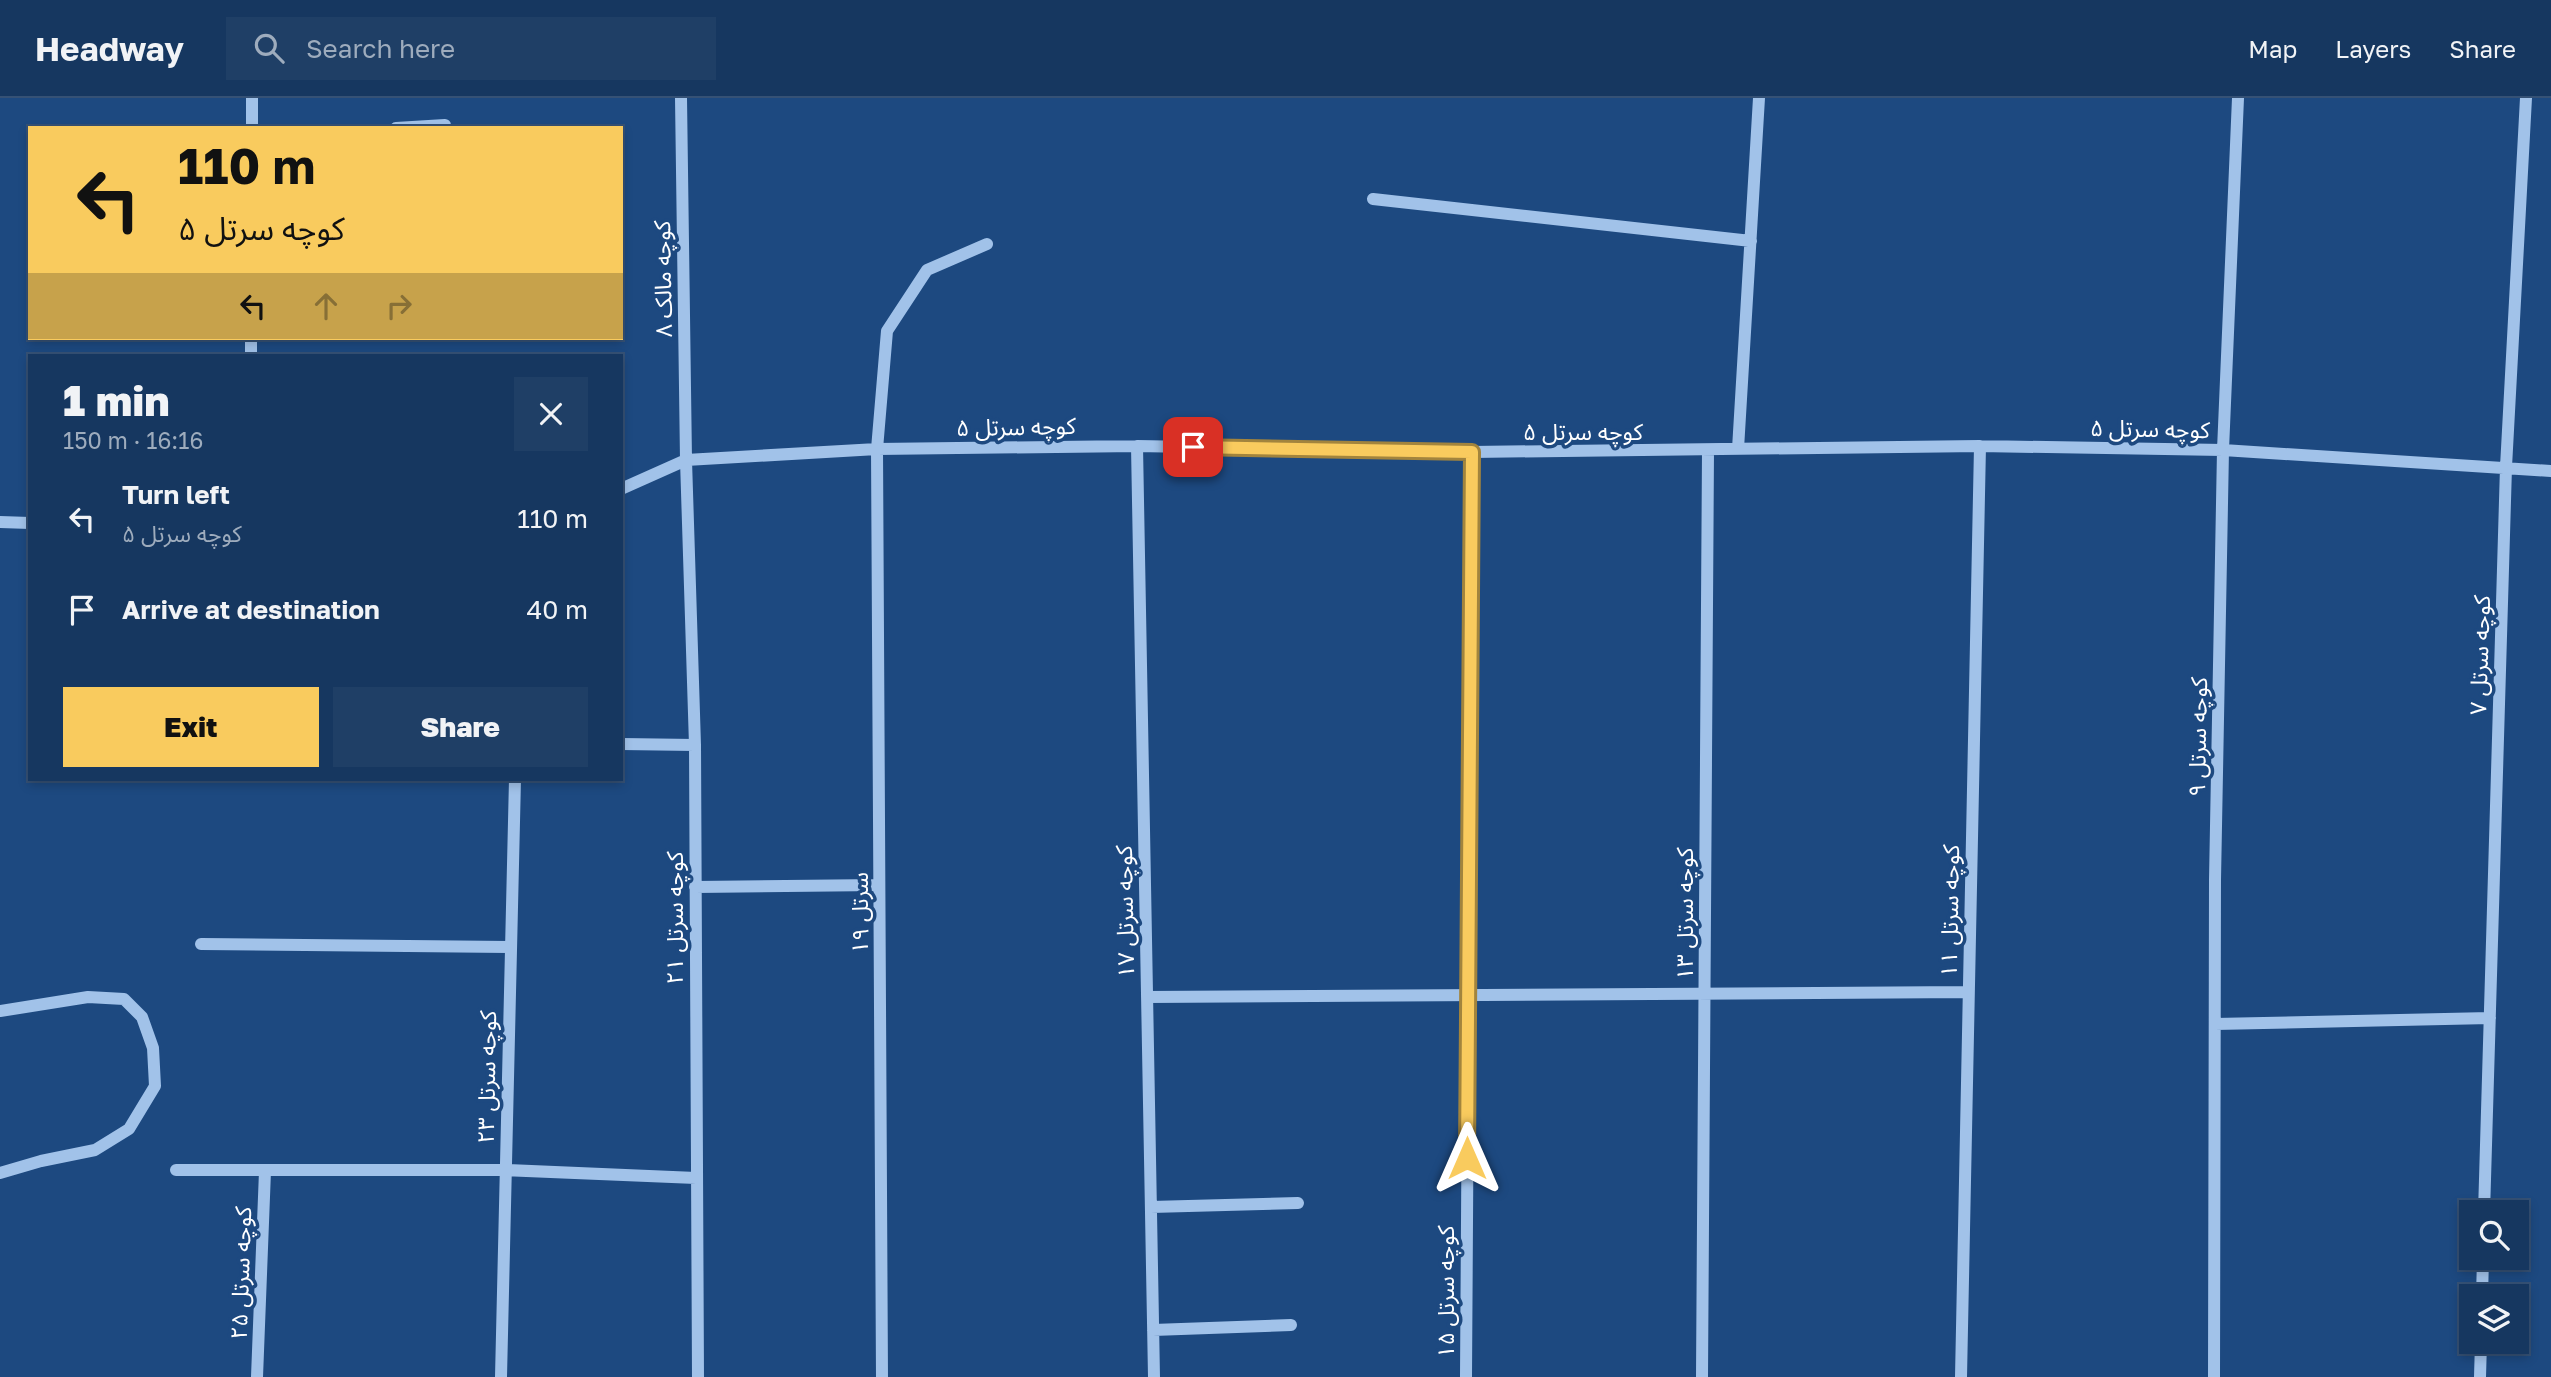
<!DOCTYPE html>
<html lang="en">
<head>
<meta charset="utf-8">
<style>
  body { margin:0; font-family:"Golos Text","Noto Sans Arabic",sans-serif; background:#1f3f66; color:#f1f3f6; height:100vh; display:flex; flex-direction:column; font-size:26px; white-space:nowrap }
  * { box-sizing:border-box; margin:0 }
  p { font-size:23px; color:#9eacbd }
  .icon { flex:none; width:38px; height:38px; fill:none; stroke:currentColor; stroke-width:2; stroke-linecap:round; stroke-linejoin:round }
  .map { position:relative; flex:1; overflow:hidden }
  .panel { position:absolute; left:28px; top:256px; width:595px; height:427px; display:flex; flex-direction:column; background:#163760; border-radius:0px; box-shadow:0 4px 10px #0003,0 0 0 2px #355175 }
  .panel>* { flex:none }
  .guide { position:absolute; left:28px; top:28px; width:595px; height:214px; border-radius:0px; box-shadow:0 4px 10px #0003,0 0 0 2px #355175; background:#f9cb5e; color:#111; overflow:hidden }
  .fabs { position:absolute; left:2459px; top:1102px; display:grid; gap:14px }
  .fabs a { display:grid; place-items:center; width:70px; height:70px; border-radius:0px; background:#163760; box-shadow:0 4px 10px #0003,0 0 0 2px #355175; font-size:35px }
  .pin { position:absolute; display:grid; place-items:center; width:60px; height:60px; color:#fff; margin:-30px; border-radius:14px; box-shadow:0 4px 10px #0006 }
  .me { position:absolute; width:77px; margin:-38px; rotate:0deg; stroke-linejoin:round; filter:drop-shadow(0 0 5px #0008) }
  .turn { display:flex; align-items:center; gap:24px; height:147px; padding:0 35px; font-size:32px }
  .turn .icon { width:91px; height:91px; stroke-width:2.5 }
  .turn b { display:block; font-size:49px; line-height:60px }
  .lanes { display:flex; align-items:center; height:66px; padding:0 35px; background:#0003; justify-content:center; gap:35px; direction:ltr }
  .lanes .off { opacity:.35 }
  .round { display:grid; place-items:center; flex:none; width:74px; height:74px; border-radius:0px; background:#1f3f66 }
  .overview { display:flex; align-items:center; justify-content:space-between; height:119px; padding:0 35px }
  h1 { font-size:42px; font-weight:800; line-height:52px }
  .cta { display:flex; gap:14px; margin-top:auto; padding:14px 35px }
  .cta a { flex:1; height:80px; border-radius:0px; background:#f9cb5e; color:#111; font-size:28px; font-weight:800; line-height:80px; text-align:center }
  .cta a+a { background:#1f3f66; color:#f1f3f6 }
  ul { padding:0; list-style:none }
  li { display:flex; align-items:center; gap:21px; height:91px; padding:0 35px }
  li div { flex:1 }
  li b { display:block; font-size:26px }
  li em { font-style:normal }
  header { display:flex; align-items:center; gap:42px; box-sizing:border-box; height:98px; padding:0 35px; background:#163760; border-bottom:2px solid #355175 }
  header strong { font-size:33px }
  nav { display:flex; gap:38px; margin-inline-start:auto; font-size:24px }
  .search { width:490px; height:63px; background:#1f3f66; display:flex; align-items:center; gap:18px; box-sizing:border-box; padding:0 24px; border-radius:0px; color:#9eacbd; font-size:26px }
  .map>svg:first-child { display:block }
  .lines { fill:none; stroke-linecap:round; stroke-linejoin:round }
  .minor { stroke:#a1c2e9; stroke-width:12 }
  .route-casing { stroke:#a2843d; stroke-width:18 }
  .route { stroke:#f9cb5e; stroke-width:12 }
  .labels { text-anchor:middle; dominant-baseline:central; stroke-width:7; stroke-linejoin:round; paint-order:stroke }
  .street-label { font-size:23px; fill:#fff; stroke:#1d4980 }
</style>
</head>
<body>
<header>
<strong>Headway</strong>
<div class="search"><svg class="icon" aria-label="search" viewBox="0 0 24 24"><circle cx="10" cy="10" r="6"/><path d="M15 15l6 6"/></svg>Search here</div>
<nav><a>Map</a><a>Layers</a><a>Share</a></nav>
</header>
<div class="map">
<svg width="2551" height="1279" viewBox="0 0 2551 1279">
  <rect width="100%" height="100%" fill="#1d4980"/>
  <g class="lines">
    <path class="minor" d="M252 0V30
      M681 0 686 362 695 647 698 1279
      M396 30 445 27
      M1373 101 1751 143
      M251 257V240
      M1137 348 1154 1279
      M1738 351 1759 0
      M621 391 686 362 877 351 1137 348 1472 354 1980 348 2223 352 2551 373
      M0 424 30 425
      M621 646 695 647
      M695 789 879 787
      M201 846 509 849
      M1147 899 1968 894
      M0 913 88 899 124 901 142 919 153 950 155 988 129 1031 95 1052 41 1063 0 1075
      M2215 926 2490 920
      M176 1072H505L696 1080
      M1151 1109 1298 1105
      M2484 1115 2506 369 2526 0
      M2482 1199 2483 1160
      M1153 1232 1291 1227
      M257 1279 265 1073
      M501 1279 515 681
      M882 1279 877 351 887 233 927 172 987 146
      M1466 1279 1472 354
      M1702 1279 1708 353
      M1961 1279 1980 348
      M2214 1279 2215 782 2223 352 2238 0
      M2480 1279 2481 1244"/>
  </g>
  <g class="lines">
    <defs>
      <path id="route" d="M1193 349 1472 354 1467 1060"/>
    </defs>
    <use href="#route" class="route-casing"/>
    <use href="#route" class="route"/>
  </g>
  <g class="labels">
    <g class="street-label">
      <text transform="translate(662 181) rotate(-91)">کوچه مالک ۸</text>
      <text transform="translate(1016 328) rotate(-1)">کوچه سرتل ۵</text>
      <text transform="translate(2150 330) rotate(1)">کوچه سرتل ۵</text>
      <text x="1583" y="333">کوچه سرتل ۵</text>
      <text transform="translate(2479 557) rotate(-88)">کوچه سرتل ۷</text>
      <text transform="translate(2197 639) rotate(-89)">کوچه سرتل ۹</text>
      <text transform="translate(1949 813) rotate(-89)">کوچه سرتل ۱۱</text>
      <text transform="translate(1124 814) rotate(-91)">کوچه سرتل ۱۷</text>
      <text transform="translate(859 815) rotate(-90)">سرتل ۱۹</text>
      <text transform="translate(1684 816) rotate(-90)">کوچه سرتل ۱۳</text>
      <text transform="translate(674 820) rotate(-90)">کوچه سرتل ۲۱</text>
      <text transform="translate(486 979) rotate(-89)">کوچه سرتل ۲۳</text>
      <text transform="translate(240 1175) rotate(-88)">کوچه سرتل ۲۵</text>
      <text transform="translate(1445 1194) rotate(-90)">کوچه سرتل ۱۵</text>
    </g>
  </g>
</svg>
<div class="fabs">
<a><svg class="icon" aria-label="search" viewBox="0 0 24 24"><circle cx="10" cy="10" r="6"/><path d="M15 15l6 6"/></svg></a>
<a><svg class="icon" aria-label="layers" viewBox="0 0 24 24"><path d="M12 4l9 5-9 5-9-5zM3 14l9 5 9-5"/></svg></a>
</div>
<div class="pin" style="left:1193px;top:349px;background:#d93025"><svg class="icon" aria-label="arrive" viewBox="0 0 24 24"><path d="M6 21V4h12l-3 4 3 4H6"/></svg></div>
<svg class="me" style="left:1467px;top:1060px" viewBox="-20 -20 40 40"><path d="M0-17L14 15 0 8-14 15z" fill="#f9cb5e" stroke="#fff" stroke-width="4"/></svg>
<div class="guide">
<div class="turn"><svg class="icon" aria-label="left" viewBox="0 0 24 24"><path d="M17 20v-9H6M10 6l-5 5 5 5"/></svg><div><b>110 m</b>کوچه سرتل ۵</div></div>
<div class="lanes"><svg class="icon" aria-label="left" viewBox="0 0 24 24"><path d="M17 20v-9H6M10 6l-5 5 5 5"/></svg><svg class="icon off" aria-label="ahead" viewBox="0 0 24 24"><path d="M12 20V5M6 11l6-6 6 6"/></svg><svg class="icon off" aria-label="right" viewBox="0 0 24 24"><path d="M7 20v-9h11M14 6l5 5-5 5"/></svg></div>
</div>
<section class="panel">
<div class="overview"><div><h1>1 min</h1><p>150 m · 16:16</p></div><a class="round"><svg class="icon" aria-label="close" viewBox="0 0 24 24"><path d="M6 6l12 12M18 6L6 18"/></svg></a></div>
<ul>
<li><svg class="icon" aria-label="left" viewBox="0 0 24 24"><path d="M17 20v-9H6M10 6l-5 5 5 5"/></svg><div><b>Turn left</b><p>کوچه سرتل ۵</p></div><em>110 m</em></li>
<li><svg class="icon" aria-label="arrive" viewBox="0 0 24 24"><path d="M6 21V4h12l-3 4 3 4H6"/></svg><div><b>Arrive at destination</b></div><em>40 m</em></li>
</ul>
<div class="cta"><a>Exit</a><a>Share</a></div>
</section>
</div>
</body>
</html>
